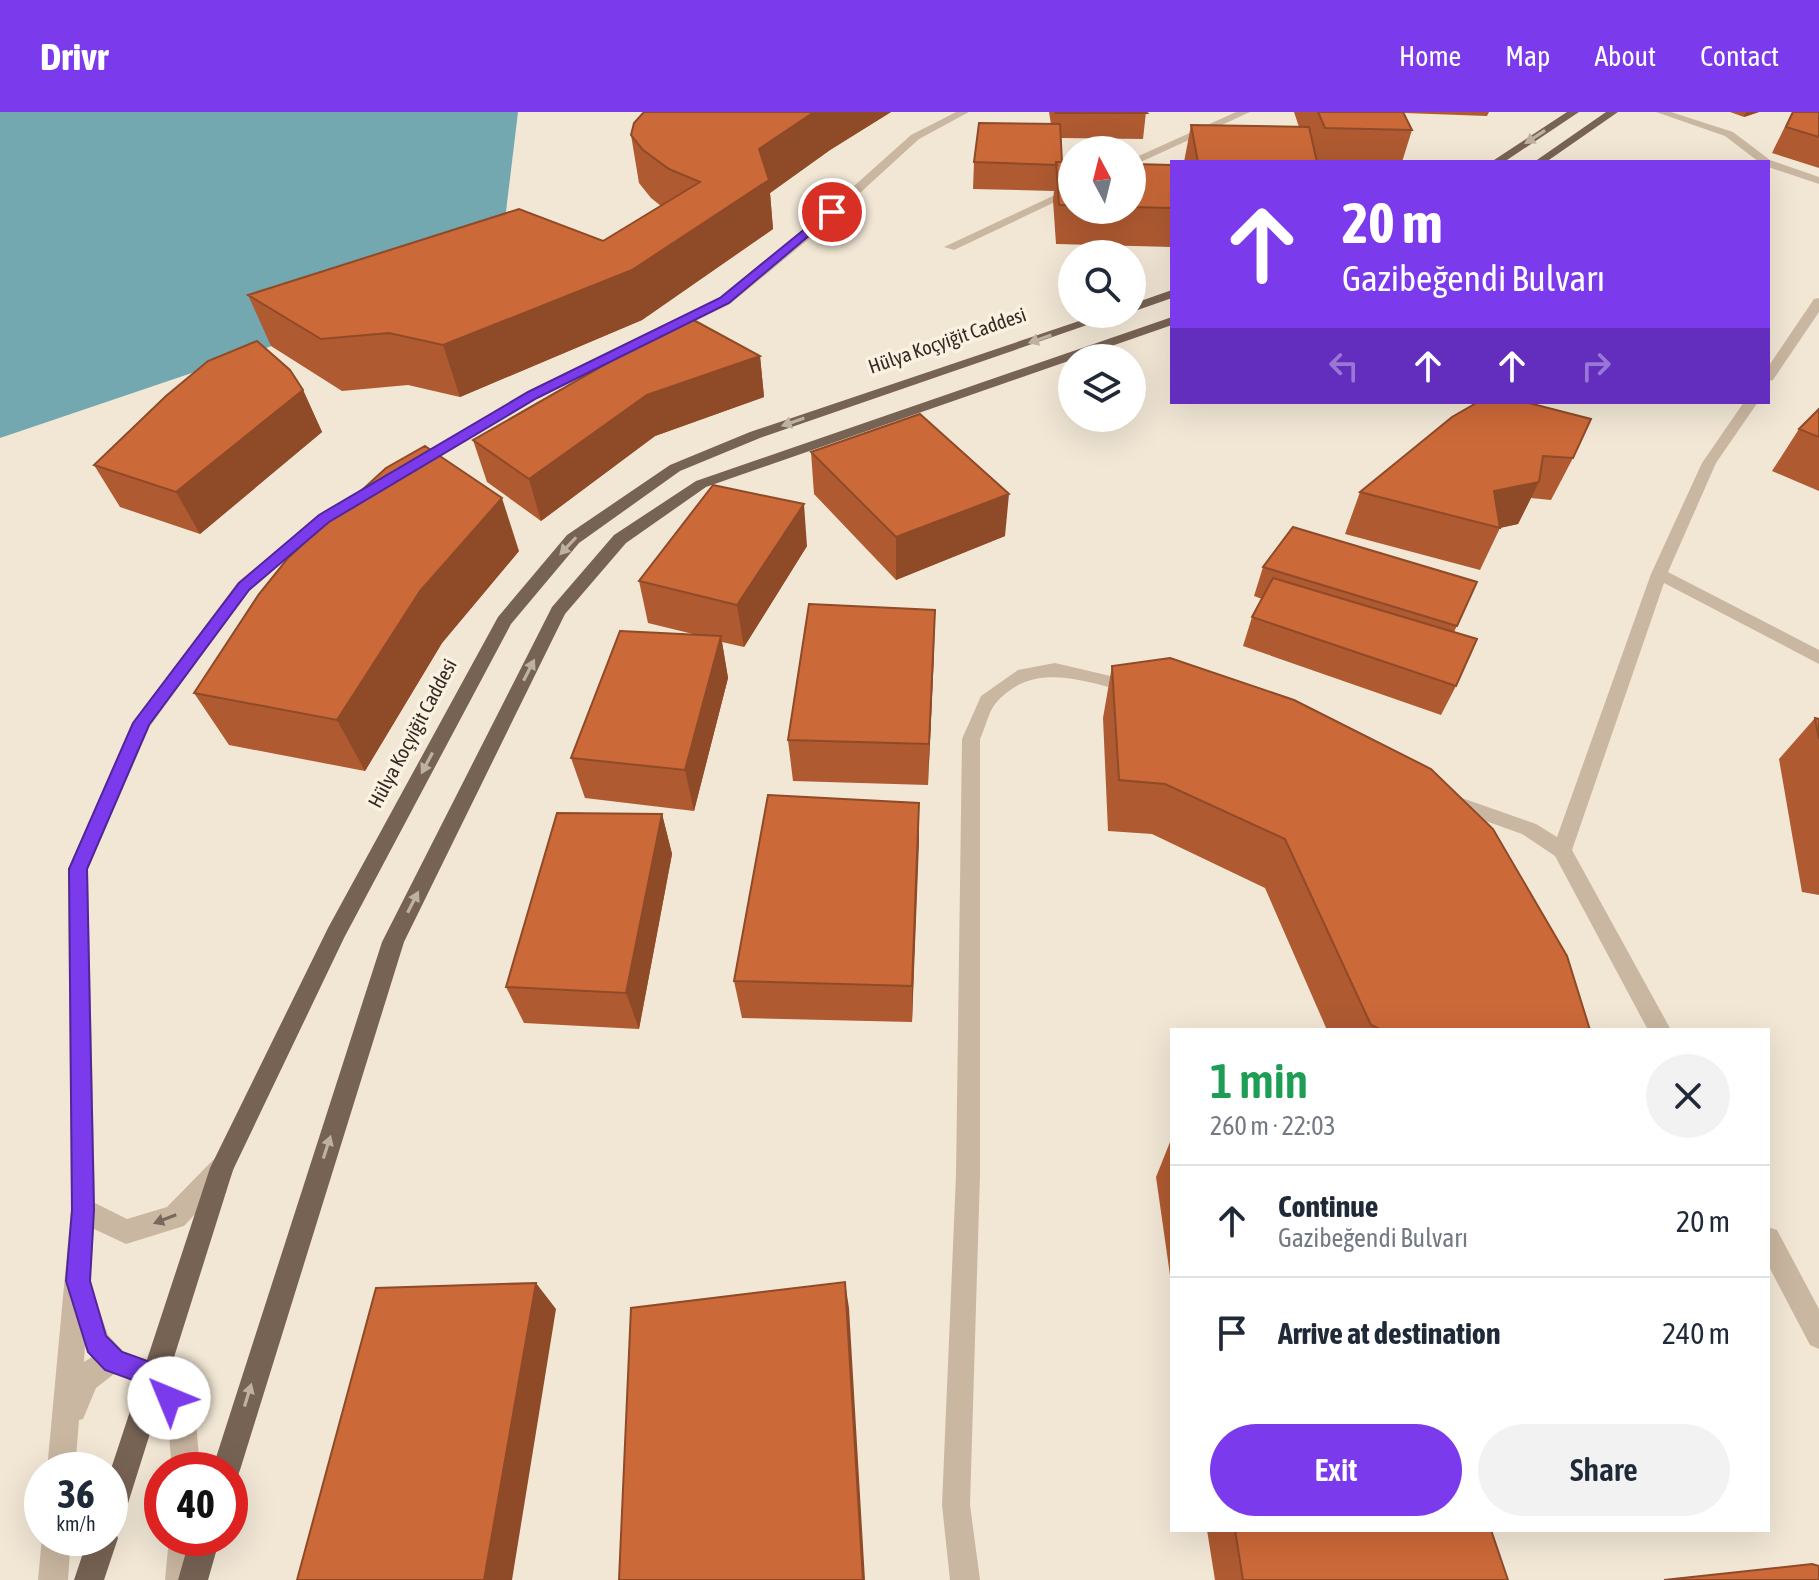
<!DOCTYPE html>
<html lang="en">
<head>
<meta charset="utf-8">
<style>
  body { margin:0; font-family:"Asap Condensed",sans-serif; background:#f2f2f3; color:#1f2937; height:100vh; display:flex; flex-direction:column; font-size:30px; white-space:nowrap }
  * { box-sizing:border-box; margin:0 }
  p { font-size:26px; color:#747a83 }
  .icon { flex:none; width:44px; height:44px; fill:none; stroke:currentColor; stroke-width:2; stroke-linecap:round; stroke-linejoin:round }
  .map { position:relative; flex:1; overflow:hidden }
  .drawer { position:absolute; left:1170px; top:916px; width:600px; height:504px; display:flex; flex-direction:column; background:#fff; border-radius:0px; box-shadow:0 8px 32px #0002 }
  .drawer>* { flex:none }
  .top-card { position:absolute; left:1170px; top:48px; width:600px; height:244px; border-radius:0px; box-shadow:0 8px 32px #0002; background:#7c3aed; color:#fff; overflow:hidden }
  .needle { width:52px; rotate:353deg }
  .fabs { position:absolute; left:1058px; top:24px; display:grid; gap:16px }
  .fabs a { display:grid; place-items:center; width:88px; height:88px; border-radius:50%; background:#fff; box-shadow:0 8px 32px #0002; font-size:40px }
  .speed { position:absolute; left:24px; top:1340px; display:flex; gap:16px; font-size:40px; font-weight:700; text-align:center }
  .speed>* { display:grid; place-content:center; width:104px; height:104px; border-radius:50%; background:#fff; box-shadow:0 8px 32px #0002; line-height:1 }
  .speed small { font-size:20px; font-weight:400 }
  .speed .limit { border:12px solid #d22; background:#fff; color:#111 }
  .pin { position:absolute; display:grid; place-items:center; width:68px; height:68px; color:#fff; margin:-34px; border:4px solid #fff; border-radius:50%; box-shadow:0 2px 8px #0007 }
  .me { position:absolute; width:88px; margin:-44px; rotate:315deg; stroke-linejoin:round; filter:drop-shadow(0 0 6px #0008) }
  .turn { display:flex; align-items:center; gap:28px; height:168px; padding:0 40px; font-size:36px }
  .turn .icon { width:104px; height:104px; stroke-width:2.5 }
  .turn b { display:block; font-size:56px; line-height:68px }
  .lanes { display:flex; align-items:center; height:76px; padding:0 40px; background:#0003; justify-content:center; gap:40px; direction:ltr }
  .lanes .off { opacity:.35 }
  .round { display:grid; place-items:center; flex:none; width:84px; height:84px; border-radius:42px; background:#f2f2f3 }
  .overview { display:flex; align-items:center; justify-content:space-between; height:136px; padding:0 40px }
  h1 { font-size:48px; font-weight:600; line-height:60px; color:#1e9e55 }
  .cta { display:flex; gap:16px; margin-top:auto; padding:16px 40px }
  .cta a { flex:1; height:92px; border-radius:48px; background:#7c3aed; color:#fff; font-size:32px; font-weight:600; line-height:92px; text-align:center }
  .cta a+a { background:#f2f2f3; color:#1f2937 }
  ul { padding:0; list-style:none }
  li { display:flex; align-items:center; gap:24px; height:112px; padding:0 40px; border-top:2px solid #e0e1e3 }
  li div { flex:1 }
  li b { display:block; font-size:30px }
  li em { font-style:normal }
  header { display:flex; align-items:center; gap:48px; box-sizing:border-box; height:112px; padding:0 40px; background:#7c3aed; color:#fff }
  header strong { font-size:38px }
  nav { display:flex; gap:44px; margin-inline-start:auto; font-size:28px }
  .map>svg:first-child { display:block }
  .water { fill:#73a8b0 }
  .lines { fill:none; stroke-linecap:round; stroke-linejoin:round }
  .minor { fill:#cab7a1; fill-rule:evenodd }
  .major { fill:#776354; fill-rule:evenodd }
  .wall { fill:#af5a31 }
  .shaded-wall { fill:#8f4a28 }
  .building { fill:#cc6939; stroke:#8f4a28; stroke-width:2 }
  .oneway { fill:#bfb1a2 }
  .oneway2 { fill:#78695c }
  .route { fill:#7c3aed; stroke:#51269a; stroke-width:2 }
  .labels { text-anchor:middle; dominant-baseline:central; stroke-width:7; stroke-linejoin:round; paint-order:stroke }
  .street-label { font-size:20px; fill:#342a24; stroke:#faf1e1 }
</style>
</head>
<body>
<header>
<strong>Drivr</strong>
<nav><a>Home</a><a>Map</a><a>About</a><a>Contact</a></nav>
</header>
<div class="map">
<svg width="1819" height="1468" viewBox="0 0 1819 1468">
  <rect width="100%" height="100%" fill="#f2e7d5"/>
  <path class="water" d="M0 0H518L501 141 478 164 0 326Z"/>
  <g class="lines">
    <path class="minor" d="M956 0H969L919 27 815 122 730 192 537 286 417 357 412 358 405 354 527 280 720 186 807 116 911 23Z
      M1236 0H1250L1132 54V47Z
      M1656 0H1671L1733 20 1770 48 1819 65V72L1768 55V50H1759L1725 24Z
      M1072 75V82L954 138 944 135Z
      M1819 186V200L1773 268 1768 269V255L1814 187Z
      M1744 290H1758L1716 351 1668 460 1819 538V552L1664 471 1572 738 1671 918H1648L1555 744 1522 722 1438 692 1435 687 1438 682 1445 680 1536 712 1557 725 1651 462 1702 351Z
      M364 378 372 383 369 386 330 410 250 478 150 614 88 757 95 1091 127 1107 167 1095 213 1048 222 1044 231 1048 234 1056 231 1064 184 1114 126 1132 94 1117 90 1172 108 1223 123 1239 165 1254 196 1309 200 1358H172L168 1312 146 1274 114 1262 96 1276 83 1307 79 1308 75 1358H47L71 1098 68 757 136 606 238 470 318 404ZM85 1234 92 1245 84 1250Z
      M1055 551 1136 570 1145 576 1136 582C1087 571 1034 546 995 592 988 601 985 617 980 627V1063L970 1393 980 1468H950L942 1393 956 1063 962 627 981 584 1018 558Z
      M1768 1115 1777 1118 1819 1197V1237L1810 1233 1768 1153Z
      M42 1425 71 1426 68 1468H38Z
      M169 1426H199L195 1468H165Z"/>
    <path class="major" d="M1567 0H1579L1504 50H1491Z
      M1606 0H1618L1546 50H1534Z
      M1172 178V186L1132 200V192Z
      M1100 202H1119L760 326 680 359 579 431 511 512 344 826 233 1058 124 1404 120 1414 114 1417 118 1426 104 1468H74L88 1426H110V1360L210 1056 328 816 498 505 567 423 670 353 750 320Z
      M1172 205V213L706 375 626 431 565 502 404 830 240 1358 236 1368 230 1370V1358H212L382 830 552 495 614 423 696 369Z
      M190 1426H220L208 1468H178Z"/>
  </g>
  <path class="wall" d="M644 0H891L830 38 770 81 773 117 642 208 460 285 408 273 342 279 271 234 248 183 603 129 661 94 651 86 639 71 631 23Z
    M1049 0H1146L1143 27 1061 26 1062 50H1072V98H1132V52L1172 53V135L1056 132 1053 88 1054 79 973 77 974 50 1051 12Z
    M1294 0H1403L1412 18 1402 50H1184L1191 13 1299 15Z
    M1404 0H1489L1487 4 1404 1Z
    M1730 0H1759L1744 5Z
    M1792 0H1819V56L1772 41Z
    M760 244 764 285 655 324 541 409 487 370 473 328Z
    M303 278 322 320 200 422 120 395 94 353Z
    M1819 297V379L1772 359 1799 317Z
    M1452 305 1573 346 1551 388 1531 386 1518 412 1500 416 1480 458 1345 422 1360 380Z
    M811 340 1005 424 896 468 814 382Z
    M807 434 744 535 722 530 728 566 694 699 585 686 571 646 693 522 648 511 639 469Z
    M519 439 442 531 365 659 229 633 194 581Z
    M1263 455 1477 470 1454 520 1456 574 1441 603 1243 534 1252 505 1262 487 1254 484Z
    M934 540 928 673 793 669 788 628Z
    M1112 554 1590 918H1327L1265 776 1152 722 1108 719 1103 606Z
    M1815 606 1819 607V783L1802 780 1779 647Z
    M919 691 912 910 742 906 734 869Z
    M662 702 672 742 639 917 524 911 506 875Z
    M1172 1025V1177L1156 1065Z
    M1207 1418H1491L1508 1468H1215Z"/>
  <path class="shaded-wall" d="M814 0H891L830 38 770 81 773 117 642 208 460 285 443 233 759 37Z
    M1746 0H1759L1744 5Z
    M760 244 764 285 655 324 541 409 529 367 647 283Z
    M303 278 322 320 200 422 176 380Z
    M1539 370 1518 412 1499 416 1494 379Z
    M1009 382 1005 424 896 468V425Z
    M502 386 519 439 442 531 365 659 337 608 420 479Z
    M804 392 807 434 744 535 737 493Z
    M935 498 934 540 928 673 929 632Z
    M721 524 728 566 694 699 685 658Z
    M919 691V731L912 910V874Z
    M662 702 672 742 639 917 626 881Z
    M845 1170 849 1196 865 1468H863Z
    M536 1171 556 1197 512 1468H484Z"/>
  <path class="building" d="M644 0H814L759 37 769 68 632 158 443 233 389 221 321 227 248 183 519 97 603 129 700 70 669 57 643 38 631 23 634 11Z
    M1055 0H1146L1147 1H1056Z
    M1318 0H1403L1412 18 1325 16Z
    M1793 0H1819V25L1786 15Z
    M979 11 1060 12 1062 50H1056L1057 53 974 50Z
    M1191 13 1309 15 1317 50H1198Z
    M1056 50H1072V93H1059Z
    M1132 52 1172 53V96L1132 95Z
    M688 205 760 244 647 283 529 367 473 328Z
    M257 229 290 258 303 278 176 380 94 353 166 284 208 249Z
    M1478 290H1525L1591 307 1573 346 1543 344 1539 370 1494 379 1500 416 1360 380 1452 305Z
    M1819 297V325L1799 317Z
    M920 302 1009 382 896 425 811 340Z
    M425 334 502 386 420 479 337 608 194 581 259 482 288 446 386 356Z
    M713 373 804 392 737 493 639 469Z
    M1293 415 1477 470 1457 514 1263 455Z
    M1273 466 1477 527 1456 574 1252 505Z
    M809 492 935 498 929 632 788 628Z
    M620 519 721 524 685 658 571 646Z
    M1170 546 1294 588 1431 657 1493 717 1567 844 1590 918H1382L1371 913 1285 727 1165 672 1119 668 1112 554Z
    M1815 606 1819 607V627Z
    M768 683 919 691 912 874 734 869Z
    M557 701 662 702 626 881 506 875Z
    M845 1170 863 1468H619L631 1196Z
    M536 1171 484 1468H297L376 1176Z
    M1235 1418H1491L1508 1468H1243Z
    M1812 1452 1819 1454V1468H1664Z"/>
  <defs><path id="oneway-solid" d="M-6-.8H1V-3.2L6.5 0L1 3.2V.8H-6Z" transform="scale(2)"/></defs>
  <g class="oneway">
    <use href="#oneway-solid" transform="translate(1535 25) rotate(147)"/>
    <use href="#oneway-solid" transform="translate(1040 227) rotate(161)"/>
    <use href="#oneway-solid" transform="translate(793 310) rotate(161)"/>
    <use href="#oneway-solid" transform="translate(568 434) rotate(133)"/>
    <use href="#oneway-solid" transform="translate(529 558) rotate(-63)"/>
    <use href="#oneway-solid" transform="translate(427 651) rotate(118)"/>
    <use href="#oneway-solid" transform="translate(413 790) rotate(-63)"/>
    <use href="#oneway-solid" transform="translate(327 1035) rotate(-72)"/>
    <use href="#oneway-solid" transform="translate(248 1283) rotate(-73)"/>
  </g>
  <use class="oneway2" href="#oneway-solid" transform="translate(165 1107) rotate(159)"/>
  <path class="route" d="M828 98 837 100 729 191 537 286 329 410 249 478 149 613 87 757 94 1098 90 1169 106 1224 122 1240 164 1255 181 1286 177 1295 169 1299 160 1295 147 1273 105 1258 88 1240 66 1169 72 1098 69 757 133 611 239 471 319 403 528 280 720 186Z"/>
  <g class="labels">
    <g class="street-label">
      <text transform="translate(947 228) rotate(-19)">Hülya Koçyiğit Caddesi</text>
      <text transform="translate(412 621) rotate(-62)">Hülya Koçyiğit Caddesi</text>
    </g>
  </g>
</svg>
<div class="fabs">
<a><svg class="needle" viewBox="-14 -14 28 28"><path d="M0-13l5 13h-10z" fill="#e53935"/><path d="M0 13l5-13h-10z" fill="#747a83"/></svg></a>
<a><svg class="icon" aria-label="search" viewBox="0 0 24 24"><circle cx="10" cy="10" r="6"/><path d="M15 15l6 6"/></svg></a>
<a><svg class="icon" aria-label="layers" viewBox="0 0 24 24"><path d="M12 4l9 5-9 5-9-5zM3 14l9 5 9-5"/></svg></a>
</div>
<div class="speed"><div>36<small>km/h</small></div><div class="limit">40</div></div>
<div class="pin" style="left:832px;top:100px;background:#d93025"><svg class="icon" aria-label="arrive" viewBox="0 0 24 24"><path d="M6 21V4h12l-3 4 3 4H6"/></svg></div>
<svg class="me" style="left:169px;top:1286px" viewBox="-20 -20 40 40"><circle r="19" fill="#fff"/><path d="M0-13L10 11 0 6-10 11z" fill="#7c3aed"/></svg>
<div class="top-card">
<div class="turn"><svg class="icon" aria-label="ahead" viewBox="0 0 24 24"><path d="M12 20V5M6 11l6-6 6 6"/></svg><div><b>20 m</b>Gazibeğendi Bulvarı</div></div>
<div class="lanes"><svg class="icon off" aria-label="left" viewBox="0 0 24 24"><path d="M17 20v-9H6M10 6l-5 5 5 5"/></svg><svg class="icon" aria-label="ahead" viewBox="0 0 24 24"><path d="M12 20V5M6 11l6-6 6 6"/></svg><svg class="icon" aria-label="ahead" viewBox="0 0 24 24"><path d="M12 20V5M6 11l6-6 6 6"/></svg><svg class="icon off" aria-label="right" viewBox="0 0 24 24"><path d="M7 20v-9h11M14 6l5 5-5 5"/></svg></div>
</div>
<section class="drawer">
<div class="overview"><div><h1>1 min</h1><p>260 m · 22:03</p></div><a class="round"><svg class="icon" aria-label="close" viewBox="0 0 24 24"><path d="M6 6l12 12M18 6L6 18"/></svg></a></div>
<ul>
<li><svg class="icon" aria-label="ahead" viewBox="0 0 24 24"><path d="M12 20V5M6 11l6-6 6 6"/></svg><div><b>Continue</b><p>Gazibeğendi Bulvarı</p></div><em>20 m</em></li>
<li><svg class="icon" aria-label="arrive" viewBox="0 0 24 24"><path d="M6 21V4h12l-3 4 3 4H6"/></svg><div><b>Arrive at destination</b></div><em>240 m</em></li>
</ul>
<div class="cta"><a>Exit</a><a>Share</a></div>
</section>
</div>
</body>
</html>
